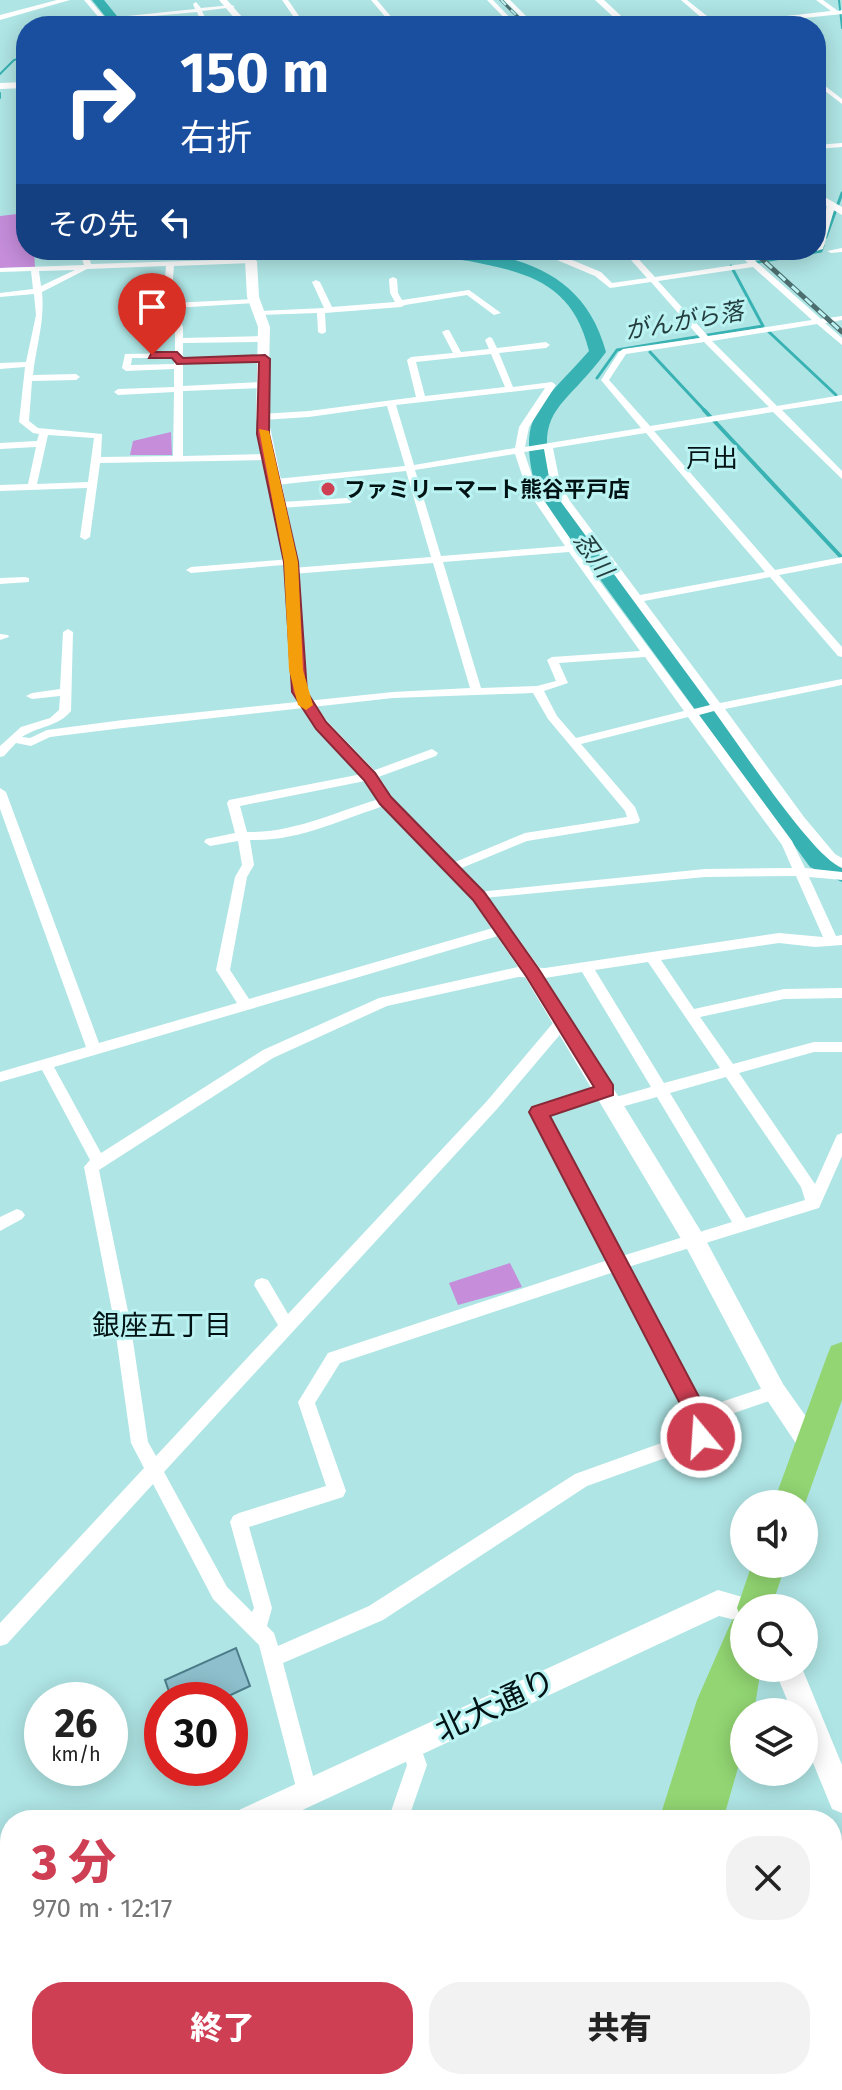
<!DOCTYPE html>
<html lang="ja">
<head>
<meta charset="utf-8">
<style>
  body { margin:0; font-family:"Fira Sans","Noto Sans JP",sans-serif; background:#f2f2f2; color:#222; height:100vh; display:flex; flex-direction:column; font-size:30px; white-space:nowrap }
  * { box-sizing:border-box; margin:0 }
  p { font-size:26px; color:#767676 }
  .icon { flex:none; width:44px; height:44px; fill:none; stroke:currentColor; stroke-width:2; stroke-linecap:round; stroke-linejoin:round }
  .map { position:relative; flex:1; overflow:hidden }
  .sheet { position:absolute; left:0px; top:1810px; width:842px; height:280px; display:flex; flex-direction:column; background:#fff; border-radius:32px 32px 0 0; box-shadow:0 4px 20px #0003 }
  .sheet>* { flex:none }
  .guide { position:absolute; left:16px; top:16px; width:810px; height:244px; border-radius:32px; box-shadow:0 4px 20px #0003; background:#1a4fa0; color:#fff; overflow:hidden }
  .controls { position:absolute; left:730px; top:1490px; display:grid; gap:16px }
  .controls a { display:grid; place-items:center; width:88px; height:88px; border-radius:50%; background:#fff; box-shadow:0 4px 20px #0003; font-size:40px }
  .speed { position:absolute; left:24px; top:1682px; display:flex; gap:16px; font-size:40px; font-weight:700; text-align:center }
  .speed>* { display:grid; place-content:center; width:104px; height:104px; border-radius:50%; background:#fff; box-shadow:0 4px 20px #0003; line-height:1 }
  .speed small { font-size:20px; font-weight:400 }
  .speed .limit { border:12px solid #d22; background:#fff; color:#111 }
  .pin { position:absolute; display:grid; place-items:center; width:68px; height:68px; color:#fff; margin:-82px -34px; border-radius:50% 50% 50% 0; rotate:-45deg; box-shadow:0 0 8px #0007 }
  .pin .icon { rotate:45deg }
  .me { position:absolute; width:88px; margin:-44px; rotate:342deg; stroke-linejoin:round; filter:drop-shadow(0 0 6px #0008) }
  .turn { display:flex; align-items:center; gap:28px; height:168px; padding:0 32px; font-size:36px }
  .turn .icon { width:104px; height:104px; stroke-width:2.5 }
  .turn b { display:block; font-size:56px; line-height:68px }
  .then { display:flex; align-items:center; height:76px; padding:0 32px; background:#0003; gap:16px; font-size:30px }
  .round { display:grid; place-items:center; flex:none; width:84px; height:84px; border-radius:32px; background:#f2f2f2 }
  .headline { display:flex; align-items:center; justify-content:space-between; height:136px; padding:0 32px }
  h1 { font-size:48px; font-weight:800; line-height:60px; color:#cf3f54 }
  .cta { display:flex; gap:16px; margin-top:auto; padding:16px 32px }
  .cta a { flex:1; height:92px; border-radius:32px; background:#cf3f54; color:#fff; font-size:32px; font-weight:800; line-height:92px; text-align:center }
  .cta a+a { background:#f2f2f2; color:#222 }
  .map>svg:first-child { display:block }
  .green { fill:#c58dda }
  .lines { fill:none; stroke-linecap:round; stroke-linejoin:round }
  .stream-far2 { stroke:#39b2b3; stroke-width:2 }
  .stream-far1 { stroke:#39b2b3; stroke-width:3 }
  .stream { stroke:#39b2b3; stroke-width:4 }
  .river { fill:#39b2b3; fill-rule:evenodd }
  .building { fill:#8dbfcc; stroke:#4c7c89; stroke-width:2 }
  .street { fill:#fff; fill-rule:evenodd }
  .secondary { fill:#fff; fill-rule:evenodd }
  .highway { fill:#92d572; fill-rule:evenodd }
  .rail-far1-casing { stroke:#4c6e6e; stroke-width:3 }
  .rail-casing { stroke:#4c6e6e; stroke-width:5 }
  .rail-far1 { stroke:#bbf2f2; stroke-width:2; stroke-dasharray:7; stroke-linecap:butt }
  .rail { stroke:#bbf2f2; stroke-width:3; stroke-dasharray:9; stroke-linecap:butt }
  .route { fill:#cf3f54; stroke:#872937; stroke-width:2 }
  .slow { fill:#f59e0b }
  .poi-dot { fill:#cf3f54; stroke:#bbf2f2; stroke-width:3 }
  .labels { text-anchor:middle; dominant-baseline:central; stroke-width:6; stroke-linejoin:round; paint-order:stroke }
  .far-poi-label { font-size:22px; font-weight:bold; fill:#011314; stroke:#bbf2f2; text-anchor:start }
  .far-water-label { font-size:24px; font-style:italic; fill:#243e3f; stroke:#bbf2f2 }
  .far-quarter-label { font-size:26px; fill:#011314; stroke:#bbf2f2 }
  .neighbourhood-label { font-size:28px; fill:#011314; stroke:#bbf2f2 }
  .near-street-label { font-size:32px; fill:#011314; stroke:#bbf2f2 }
</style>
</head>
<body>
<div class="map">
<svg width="842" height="2090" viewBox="0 0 842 2090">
  <rect width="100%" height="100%" fill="#afe5e5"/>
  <path class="green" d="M26 213V250H34L35 267 0 268V216Z
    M171 432 172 455H130L133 441Z
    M510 1263 522 1287 458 1305 449 1283Z"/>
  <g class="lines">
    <path class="stream-far2" d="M839 0 842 28
      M0 74 14 60 26 57
      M0 93V98"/>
    <path class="stream-far1" d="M826 237 842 193
      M753 263 821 251 823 246
      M768 331 836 395
      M650 352 706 412
      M597 378 617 350 763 326 731 266"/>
    <path class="stream" d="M704 410 842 558"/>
    <path class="river" d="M92 0H104L125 26H113Z
      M427 250C508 250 583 266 606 352 561 413 531 407 556 492L828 855 842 862V882L810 867 537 493C515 413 540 407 589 351 573 285 531 273 469 261 456 259 437 258 427 250Z"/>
  </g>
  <path class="building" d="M236 1648 250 1686 220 1700H172L165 1680Z"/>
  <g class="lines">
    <path class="street" d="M84 0H90L112 26H106Z
      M282 0H288L306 26H300Z
      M371 0H377L399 26H393Z
      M487 0H493L518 26H512Z
      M504 0H510L536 26H530Z
      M681 0H687L717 24 831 11 816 0H823L838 11 842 10V14L730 26H711Z
      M196 2 201 8 232 5 235 7 202 11 209 26H203L197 12 121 19 118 17 195 9 193 4Z
      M816 79 842 99V104L816 84Z
      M842 143V147L816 149V145Z
      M831 204 835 206 823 249 816 251 827 206Z
      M842 248V252L831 253 827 251Z
      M79 250H87L91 264 248 259 250 250H258L255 261 251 263 174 266 171 303 255 299 259 301 255 303 174 308 183 327V338L264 336 268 339 264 342 183 343V358L265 356 269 359 265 362 183 363V386L263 382 267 385 263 388 183 391V456L269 454 274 457 269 460 100 463 90 537 85 540 80 537 87 488 0 491V485L28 484 36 447 0 449V443L37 441 39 434 33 433 19 422 25 367 0 369V363L26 362 36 315 34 294 0 297V293L33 289 31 271 0 272V268L84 265ZM166 266 163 303 175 327V353L125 354 122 368 126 371 174 369V387L118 389 114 392 118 395 174 392 173 456 101 457 102 434 38 428 29 421 32 381 76 380 80 377 76 374 33 375C36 346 45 322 42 292L87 269ZM75 270 41 286 39 271ZM132 358H175L174 364 131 365ZM48 435 94 438 88 482 37 484Z
      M515 250H548L601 272 612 283 647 278 622 250H630L655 277 748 263 734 250H743L821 319 842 316V320L825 323 842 338V345L817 324 712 341 777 406 842 395V401L782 410 842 471V479L773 412 654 431 775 570 842 557V563L779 575 842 647V657L838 656 770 577 644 601 720 703 842 679V685L725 709 804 817 835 854 842 858V868C812 857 738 743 714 711L699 715 792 841 805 868 842 872V880L809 877 836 936 842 935V945L815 947 779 943 661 960 694 1009 784 989 842 988V998L784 999 700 1017 733 1064 814 1042H842V1052H814L739 1073 815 1184 837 1135 842 1133V1156L819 1208 628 1267 703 1408 775 1384 781 1387 783 1392 781 1397 708 1422 710 1437 707 1443 587 1486 383 1620 283 1663 317 1791 314 1798 307 1801 300 1798 297 1791 259 1645 213 1599 153 1484 7 1644 0 1646V1623L144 1468 131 1443 114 1321 84 1167 90 1160 42 1070 0 1082V1072L86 1047 0 809V788L6 792 99 1043 237 1003 216 970 235 877 242 865 238 841 210 846 204 842 206 839 235 833 227 803 229 800 367 773 432 749 438 753 436 756 370 780 240 806 247 832C296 833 339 810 386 797L392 801 390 804C344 818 299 842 250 840L254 865 247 877 230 970 249 999 503 925 510 930 508 933 54 1067 101 1153 263 1050 379 998 518 967 545 968 779 933 823 937 796 876 705 877 473 899 472 896 478 892 705 869 792 868 782 845 688 717 581 744 635 807 640 820 638 823 527 841 452 872 446 868 448 865 525 833 627 817 625 811 548 719 533 693 393 698 123 728 50 737 31 746 16 743 4 756 0 757V746L21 727 50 718 59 710 60 696 32 699 26 696 32 693 60 689 63 632 68 629 73 632 71 711C58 727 38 726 22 737L30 738 47 730 123 720 393 692 470 688 433 563 292 574 287 571 292 568 431 557 406 471 276 485 271 482 276 479 405 466 387 406 309 417 262 420 258 417 262 414 309 411 416 397 407 360 411 357 453 353 442 332 446 330H449L461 352 489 349 485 340 489 337 492 338 497 348 546 342 550 345 546 348 499 353 513 387 552 382 556 385 529 427 525 447 641 428 601 380 619 352 623 349 700 338 651 282 610 288 595 276 538 252 491 257 487 255ZM753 267 812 320 708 336 658 281ZM704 342 769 407 650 426 609 380 626 354ZM491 354 505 387 425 396 416 362ZM545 388 519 427 515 448 414 465 396 405ZM646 433 765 572 640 595 570 501 560 483 553 448ZM544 449 550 483 561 502 710 705 694 709 592 571 537 490 524 452ZM515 454 527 490 565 546 441 556 415 470ZM569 552 640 651 552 657 547 660 556 681 537 686 481 688 443 562ZM645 657 684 711 576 738 557 716 544 691 568 683 559 663ZM648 962 720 1068 664 1083 595 970ZM582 972 651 1087 609 1099 607 1103 609 1107 614 1109 657 1097 732 1222 622 1256 547 1115 611 1094 613 1090 611 1086 606 1084 533 1108 531 1112 608 1260 328 1353 298 1402 326 1486 239 1513 233 1516 230 1522 254 1608 252 1612 227 1587 164 1472 497 1109 563 1031 571 1029 573 1025 566 1020 553 1023 487 1101 288 1314 268 1280 262 1278 256 1280 254 1285 278 1325 156 1456 148 1442 130 1321 99 1170 273 1058 387 1006 518 977 545 978ZM726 1077 801 1187 805 1200 746 1218 670 1093ZM614 1272 691 1418 692 1432 575 1474 369 1606 278 1646 274 1633 267 1626 272 1608 249 1527 343 1497 346 1491 315 1403 340 1363Z
      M393 277 397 279 398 293 402 300 469 290 501 313 494 315 467 295 405 305 401 307 325 313 326 332 322 334 318 332 317 313 260 315 256 313 260 311 324 308 312 282 316 280 320 282 332 307 395 302 390 293 389 279Z
      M347 498 352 501 350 503 281 508 276 505 281 502Z
      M291 559 296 562 295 564 191 573 186 570 191 567Z
      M25 577 29 578V582L0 584V578Z
      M0 634 8 635 9 637 0 640Z
      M17 1209 22 1211 25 1215 22 1219 0 1231V1217Z
      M410 1734 417 1737 427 1765 408 1820H388L407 1765 400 1744 403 1737Z
      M295 2080H317L313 2090H291Z
      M490 2080H527L532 2082 535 2090H498L493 2088Z
      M700 2080H722L726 2090H704Z"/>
    <path class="secondary" d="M57 0H70L0 20V15Z
      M219 0H227L250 26H241Z
      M595 0H604L632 26H623Z
      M26 82V88L0 89V83Z
      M816 192 842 207V215L816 200Z
      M251 258 257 261 259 297 270 327 268 417 298 562 307 692 327 721 376 772 392 797 484 892 539 967 702 1233 783 1384 819 1435 822 1443 819 1451 810 1454 801 1451 767 1400 686 1247 525 977 472 900 380 805 364 780 315 729 291 692 284 562 256 417 258 327 247 297 245 261Z
      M718 1590 753 1600 757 1608H744V1622L719 1616 281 1820H235L239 1810Z
      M774 1668H802L842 1765V1813L832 1809 804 1741V1712H792Z
      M10 1924V1955L0 1959V1928Z"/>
    <path class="highway" d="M842 1342V1400L805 1504 804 1507V1504H773L827 1356 831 1346Z
      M752 1564H786L771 1608H744V1668H761L754 1712H744V1747L723 1820H659L697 1700 732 1620 740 1616 737 1608Z
      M577 2080H648L645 2090H574Z"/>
    <defs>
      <path id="rail-far1" d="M501 0 527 26"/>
      <path id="rail" d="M752 250 842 332"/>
    </defs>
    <use href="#rail-far1" class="rail-far1-casing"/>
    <use href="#rail" class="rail-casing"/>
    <use href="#rail-far1" class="rail-far1"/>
    <use href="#rail" class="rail"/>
  </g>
  <path class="route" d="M152 352H177L183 358 265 355 270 359 269 434 298 562 307 692 326 722 375 773 391 797 484 892 538 968 613 1085V1095L550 1116 706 1410 713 1437 709 1444 701 1447 694 1444 688 1419 529 1112 532 1107 594 1087 526 976 473 900 380 804 364 780 316 729 292 692 284 562 257 434 259 362 177 364 172 358H149Z"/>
  <path class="slow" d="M259 429 269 431 298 562 303 670 313 705 306 710 298 705 289 670 284 562Z"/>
  <circle class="poi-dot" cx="328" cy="489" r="8"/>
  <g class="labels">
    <g class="far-poi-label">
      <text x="344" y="489">ファミリーマート熊谷平戸店</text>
    </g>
    <g class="far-water-label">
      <text transform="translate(684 321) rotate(-10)">がんがら落</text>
      <text transform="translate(593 555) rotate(54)">忍川</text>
    </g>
    <g class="far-quarter-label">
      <text x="712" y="458">戸出</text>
    </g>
    <g class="neighbourhood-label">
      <text x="162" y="1325">銀座五丁目</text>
    </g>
    <g class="near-street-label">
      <text transform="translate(495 1705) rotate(-25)">北大通り</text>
    </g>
  </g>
</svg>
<div class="controls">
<a><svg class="icon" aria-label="sound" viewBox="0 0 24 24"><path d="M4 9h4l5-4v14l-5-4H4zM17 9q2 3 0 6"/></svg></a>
<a><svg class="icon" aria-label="search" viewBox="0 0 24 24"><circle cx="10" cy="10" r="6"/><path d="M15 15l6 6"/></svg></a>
<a><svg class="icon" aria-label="layers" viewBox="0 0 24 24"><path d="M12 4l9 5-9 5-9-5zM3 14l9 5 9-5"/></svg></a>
</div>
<div class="speed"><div>26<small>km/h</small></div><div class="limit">30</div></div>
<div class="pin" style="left:152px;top:355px;background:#d93025"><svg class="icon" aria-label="arrive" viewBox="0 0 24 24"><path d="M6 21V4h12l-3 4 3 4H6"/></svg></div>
<svg class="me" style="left:701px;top:1437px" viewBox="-20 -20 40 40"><circle r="17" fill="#cf3f54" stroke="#fff" stroke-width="3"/><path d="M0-11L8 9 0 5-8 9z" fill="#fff"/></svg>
<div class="guide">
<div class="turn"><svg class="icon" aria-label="right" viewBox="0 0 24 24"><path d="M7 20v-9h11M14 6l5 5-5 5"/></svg><div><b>150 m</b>右折</div></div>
<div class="then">その先<svg class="icon" aria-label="left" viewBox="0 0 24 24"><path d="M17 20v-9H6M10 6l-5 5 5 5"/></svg></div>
</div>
<section class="sheet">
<div class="headline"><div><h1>3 分</h1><p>970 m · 12:17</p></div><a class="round"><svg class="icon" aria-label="close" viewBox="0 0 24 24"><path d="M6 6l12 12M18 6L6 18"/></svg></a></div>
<div class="cta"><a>終了</a><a>共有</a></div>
</section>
</div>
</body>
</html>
